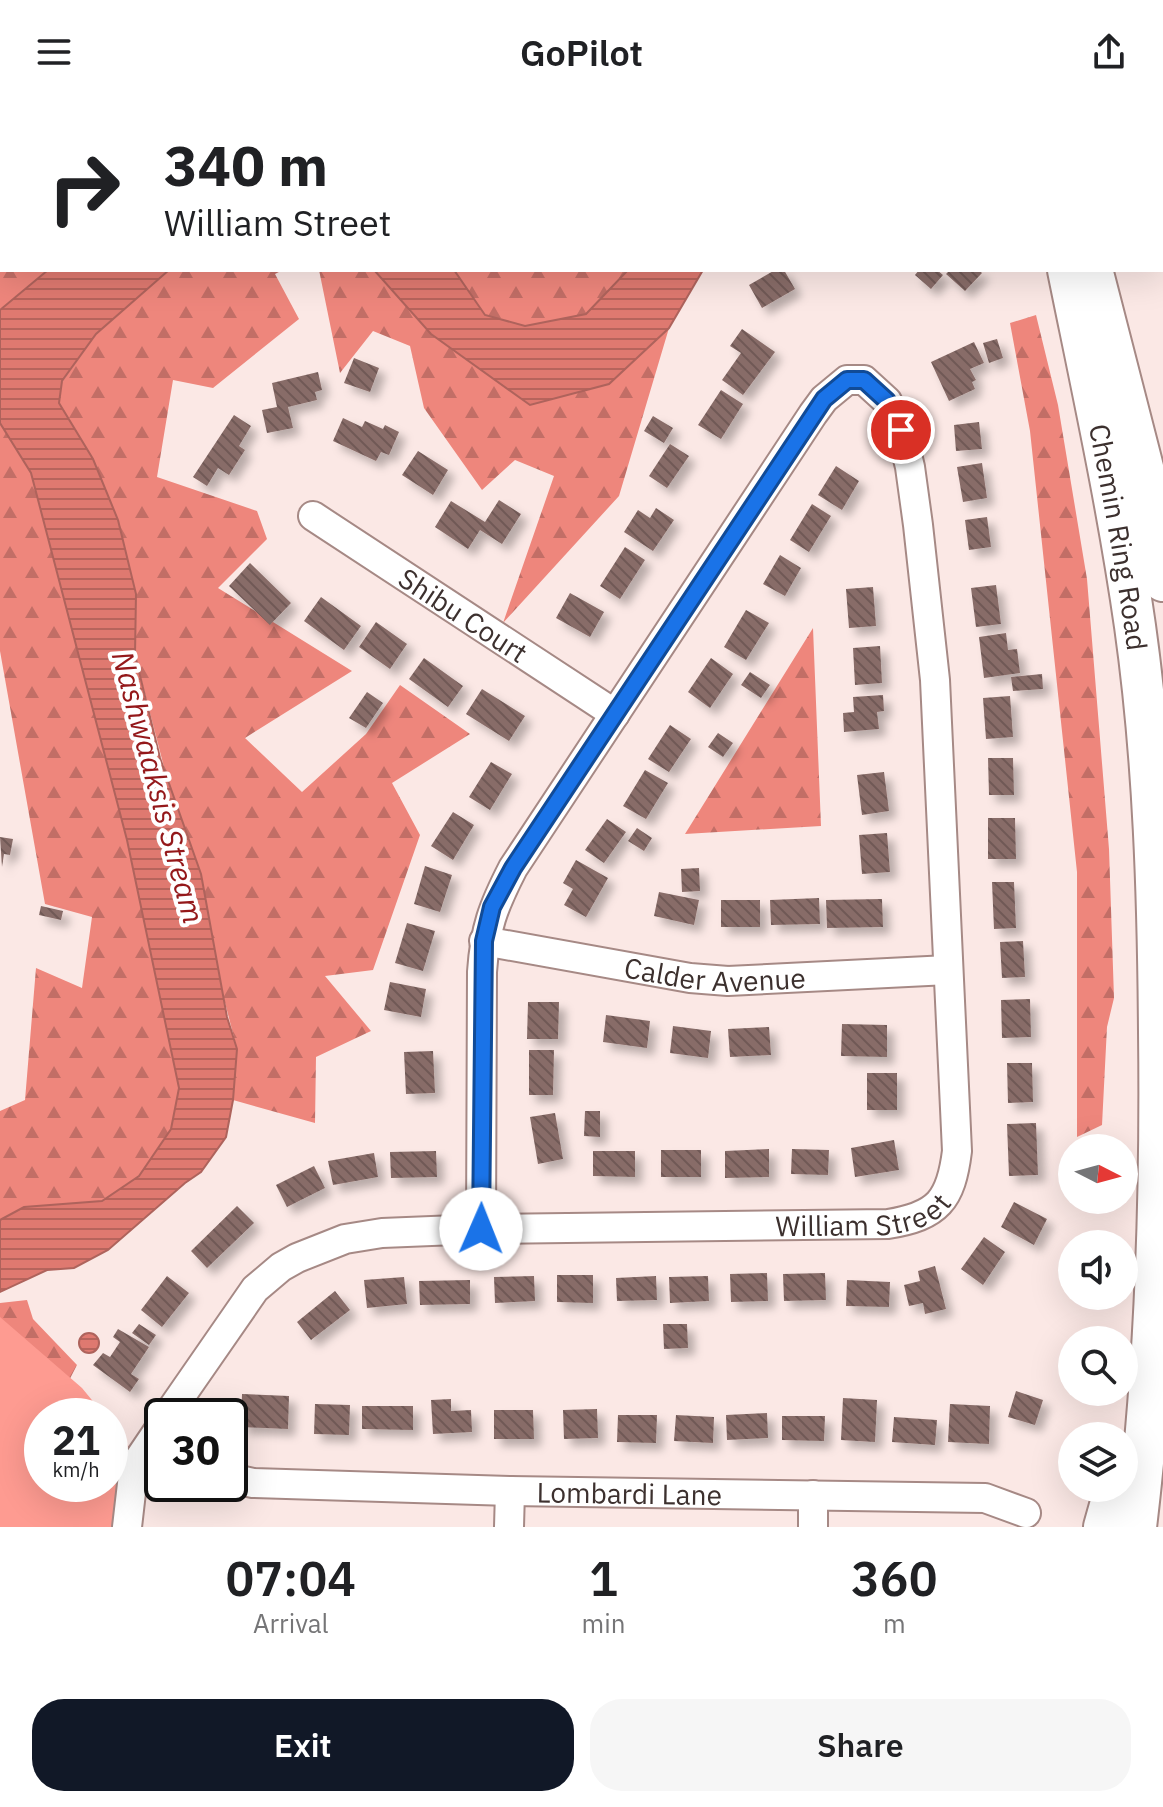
<!DOCTYPE html>
<html lang="en">
<head>
<meta charset="utf-8">
<style>
  body { margin:0; font-family:"IBM Plex Sans",sans-serif; background:#f6f6f6; color:#202124; height:100vh; display:flex; flex-direction:column; font-size:30px; white-space:nowrap }
  * { box-sizing:border-box; margin:0 }
  p { font-size:26px; color:#757577 }
  .icon { flex:none; width:44px; height:44px; fill:none; stroke:currentColor; stroke-width:2; stroke-linecap:round; stroke-linejoin:round }
  .map { position:relative; height:1423px; overflow:hidden }
  .details { display:flex; flex-direction:column; background:#fff; flex:1 }
  .details>* { flex:none }
  .guide { position:absolute; left:0px; top:0px; width:1164px; height:168px; box-shadow:0 8px 32px #0002; background:#fff; color:#202124; overflow:hidden }
  .needle { width:52px; rotate:96deg }
  .fabs { position:absolute; left:1058px; top:1030px; display:grid; gap:16px }
  .fabs a { display:grid; place-items:center; width:80px; height:80px; border-radius:50%; background:#fff; box-shadow:0 8px 32px #0002; font-size:40px }
  .speed { position:absolute; left:24px; top:1294px; display:flex; gap:16px; font-size:40px; font-weight:700; text-align:center }
  .speed>* { display:grid; place-content:center; width:104px; height:104px; border-radius:50%; background:#fff; box-shadow:0 8px 32px #0002; line-height:1 }
  .speed small { font-size:20px; font-weight:400 }
  .speed .limit { border:4px solid #111; border-radius:12px; background:#fff; color:#111 }
  .pin { position:absolute; display:grid; place-items:center; width:68px; height:68px; color:#fff; margin:-34px; border:4px solid #fff; border-radius:50%; box-shadow:0 2px 8px #0007 }
  .me { position:absolute; width:88px; margin:-44px; rotate:1deg; stroke-linejoin:round; filter:drop-shadow(0 0 6px #0008) }
  .turn { display:flex; align-items:center; gap:28px; height:168px; padding:0 32px; font-size:36px }
  .turn .icon { width:104px; height:104px; stroke-width:2.5 }
  .turn b { display:block; font-size:56px; line-height:68px }
  .eta { display:flex; justify-content:space-evenly; align-items:center; height:136px; text-align:center }
  .eta b { font-size:48px; font-weight:600; line-height:56px }
  .action { display:flex; gap:16px; margin-top:auto; padding:16px 32px }
  .action a { flex:1; height:92px; border-radius:32px; background:#111827; color:#fff; font-size:32px; font-weight:600; line-height:92px; text-align:center }
  .action a+a { background:#f6f6f6; color:#202124 }
  header { display:flex; justify-content:space-between; align-items:center; height:104px; padding:0 32px; background:#fff; font-size:36px; font-weight:600 }
  .map>svg:first-child { display:block }
  .forest { fill:url(#forest-firs) }
  .green { fill:#fe9b91 }
  .water { fill:url(#water-rules); stroke:#ae635c; stroke-width:2 }
  .lines { fill:none; stroke-linecap:round; stroke-linejoin:round }
  .stream { stroke:#ae635c; stroke-width:6 }
  .building { fill:url(#building-back-hatch); filter:url(#shadow) }
  .minor-casing { stroke:#a68985; stroke-width:32 }
  .highway-casing { stroke:#a68985; stroke-width:44 }
  .minor { stroke:#fff; stroke-width:28 }
  .highway { stroke:#fff; stroke-width:40 }
  .route-casing { stroke:#114b97; stroke-width:20 }
  .route { stroke:#1a73e8; stroke-width:14 }
  .labels { text-anchor:middle; dominant-baseline:central; stroke-width:8; stroke-linejoin:round; paint-order:stroke }
  .street-label { font-size:28px; fill:#3c302e; stroke:#fff }
  .water-label { font-size:30px; font-style:italic; fill:#94181a; stroke:#fff }
</style>
</head>
<body>
<header><svg class="icon" aria-label="menu" viewBox="0 0 24 24"><path d="M4 6h16M4 12h16M4 18h16"/></svg>GoPilot<svg class="icon" aria-label="share" viewBox="0 0 24 24"><path d="M12 15V3M7 8l5-5 5 5M5 13v7h14v-7"/></svg></header>
<div class="map">
<svg width="1163" height="1423" viewBox="0 0 1163 1423">
  <defs>
    <pattern id="forest-firs" width="22" height="20" patternUnits="userSpaceOnUse" patternTransform="scale(2)"><rect width="22" height="20" fill="#ee867c"/><path d="M5 1l3.5 6h-7zM16 11l3.5 6h-7z" fill="#c26e66"/></pattern>
    <pattern id="water-rules" width="6" height="5" patternUnits="userSpaceOnUse" patternTransform="scale(2)"><rect width="6" height="5" fill="#df7970"/><path d="M0 2.5h6" fill="none" stroke="#b6645c"/></pattern>
    <pattern id="building-back-hatch" width="6" height="6" patternUnits="userSpaceOnUse" patternTransform="scale(2)"><rect width="6" height="6" fill="#886c68"/><path d="M-1 5l2 2M0 0l6 6M5-1l2 2" fill="none" stroke="#705956"/></pattern>
    <filter id="shadow"><feDropShadow dx="7" dy="7" stdDeviation="4" flood-color="#0004"/></filter>
  </defs>
  <rect width="100%" height="100%" fill="#fbe8e5"/>
  <path class="forest" d="M0 0H674V2H2V166H48L0 206Z
    M822 0H980L824 2Z
    M169 166H283L275 170 299 215 213 284 173 276 157 373 257 407 267 435 218 484 352 567 245 634 302 688 366 630 400 581 470 630 392 679 420 731 373 866 325 872 371 927 316 953 315 1019 233 996 237 945 135 551 136 490 59 299 62 278 96 230Z
    M319 166H374L431 230 609 280 669 224 619 392 503 519 554 372 515 356 482 386 424 304 410 242 373 227 340 269Z
    M454 166H628L586 210 525 222 485 211Z
    M1036 211 1058 301 1087 475 1109 745 1114 894 1107 923 1102 1021 1077 1033V768L1030 327 1010 219Z
    M0 319 31 369 127 736 179 984 171 1025 139 1072 102 1097 24 1103 0 1116V1007L25 996 36 864 82 884 92 813 45 800 0 547Z
    M813 524 821 722 685 730Z
    M27 1196 33 1215 77 1261 60 1294 0 1264V1199Z"/>
  <path class="green" d="M0 1213 82 1284 105 1312H42V1380H110V1319L139 1355 127 1423H0Z"/>
  <path class="water" d="M48 166H169L96 230 62 277 59 299 93 355 118 416 136 490 135 551 160 654 201 770 227 913 237 945 233 996 226 1033 201 1068 185 1079 108 1146 74 1164 47 1166 0 1188V1116L24 1103 102 1097 139 1072 171 1025 179 984 127 736 31 369 0 319V206Z
    M374 166H454L485 211 525 222 586 210 628 166H703L669 224 609 280 530 301 431 230Z
    M79 1239a10 10 0 1 1 20 0a10 10 0 1 1-20 0Z"/>
  <g class="lines">
    <path class="stream" d="M235 2 236 0"/>
  </g>
  <path class="building" d="M775 166H784L795 185 762 204 749 181Z
    M919 166H937L943 171 931 185 915 171Z
    M950 166H979L982 169 965 187 946 170Z
    M742 225 775 248 743 291 722 276 741 249 730 242Z
    M997 235 1003 254 989 259 983 239Z
    M974 238 984 259 970 265 976 276 972 278 975 285 949 297 931 258Z
    M354 254 379 264 370 288 344 279Z
    M318 268 322 286 315 288 317 296 288 303 293 324 267 329 262 306 277 303 272 279Z
    M721 286 743 300 721 335 698 321Z
    M234 311 251 322 239 342 245 346 229 371 218 364 207 382 193 373Z
    M653 312 673 324 664 339 644 327Z
    M343 314 362 323 365 317 383 325 385 321 399 328 389 351 381 348 376 357 333 337Z
    M979 318 982 345 956 347 954 321Z
    M670 340 689 352 667 384 649 372Z
    M418 347 448 366 433 391 402 371Z
    M982 359 987 394 963 398 957 363Z
    M836 362 859 377 842 406 818 391Z
    M499 396 521 410 502 440 480 426 468 445 435 423 451 397 485 418Z
    M812 400 831 412 809 448 790 436Z
    M656 404 674 416 653 447 624 428 638 406 650 414Z
    M987 413 991 443 969 446 965 416Z
    M625 443 645 456 620 495 600 482Z
    M780 451 801 464 785 492 763 480Z
    M250 459 291 499 270 521 229 482Z
    M996 481 1001 520 976 523 971 484Z
    M873 483 876 522 849 524 846 485Z
    M570 489 604 508 590 533 556 514Z
    M321 493 361 522 344 546 304 517Z
    M746 506 769 519 746 556 724 543Z
    M376 518 407 540 390 565 359 543Z
    M1006 529 1008 546 1017 545 1020 569 984 574 979 533Z
    M880 542 882 579 855 581 853 544Z
    M424 554 463 582 448 603 409 575Z
    M711 554 733 570 710 604 688 588Z
    M750 568 770 581 761 594 741 581Z
    M1042 570 1043 585 1013 587 1011 573Z
    M482 585 525 612 509 637 466 610Z
    M367 588 383 599 366 624 349 614Z
    M883 591 884 607 877 608 879 625 844 628 843 609 854 608 853 593Z
    M1010 592 1013 633 986 635 983 594Z
    M670 621 691 635 669 668 648 655Z
    M718 629 733 639 723 653 708 643Z
    M988 654H1013L1014 691H989Z
    M491 658 512 670 490 706 469 693Z
    M645 666 668 679 646 715 623 702Z
    M884 668 889 707 862 711 857 671Z
    M453 708 474 721 453 756 431 742Z
    M988 714H1015L1016 755H988Z
    M607 715 626 728 604 759 585 746Z
    M637 724 652 734 644 747 628 737Z
    M887 729 890 768 862 770 859 731Z
    M0 733 13 735 10 751 4 750 2 763Z
    M576 756 608 774 586 813 564 801 573 785 563 779Z
    M425 762 452 771 440 808 414 800Z
    M699 764 700 787 682 788 681 765Z
    M992 778H1014L1016 824 994 825Z
    M659 788 699 796 694 821 654 812Z
    M819 794 820 820 771 821 770 796Z
    M882 795 883 823 827 824 826 796Z
    M721 796H760V823H721Z
    M41 802 63 807 61 816 39 811Z
    M407 819 435 827 423 867 395 859Z
    M1023 837 1025 873 1002 874 1000 838Z
    M390 878 426 885 421 913 384 906Z
    M1030 895 1031 933 1002 934 1001 896Z
    M528 898H559L558 935H527Z
    M606 911 650 917 647 944 603 938Z
    M842 920 887 921V953L841 952Z
    M673 922 711 927 708 954 670 949Z
    M769 923 771 951 730 953 728 925Z
    M529 946H554L553 991H529Z
    M433 947 435 989 406 990 404 948Z
    M1007 959H1032L1033 998 1008 999Z
    M867 969H897V1006H867Z
    M585 1007H600V1033L584 1032Z
    M555 1009 563 1055 538 1060 530 1013Z
    M1036 1019 1038 1071 1009 1072 1007 1020Z
    M894 1036 899 1066 855 1073 851 1044Z
    M769 1045V1073L725 1074V1047Z
    M792 1045 829 1046 828 1071 791 1070Z
    M661 1046H701V1073H661Z
    M436 1047 437 1073 391 1074 390 1048Z
    M593 1047H635V1073L593 1072Z
    M374 1049 378 1073 333 1081 328 1057Z
    M314 1062 325 1084 287 1103 276 1081Z
    M1014 1098 1047 1115 1034 1141 1001 1123Z
    M237 1102 254 1119 207 1164 191 1147Z
    M984 1133 1005 1148 983 1181 961 1165Z
    M935 1162 946 1205 925 1210 923 1199 909 1202 904 1181 920 1177 918 1167Z
    M767 1169 768 1197 731 1198 730 1170Z
    M825 1169 826 1196 784 1197 783 1170Z
    M557 1171H593V1199L557 1198Z
    M167 1172 189 1189 162 1223 141 1206Z
    M534 1172 535 1197 495 1199 494 1173Z
    M656 1172 657 1196 617 1197 616 1174Z
    M708 1172 709 1197 670 1199 669 1173Z
    M404 1173 407 1200 367 1204 364 1176Z
    M470 1176V1200L420 1201 419 1177Z
    M847 1176 890 1178 889 1203 846 1202Z
    M335 1187 350 1206 311 1236 297 1218Z
    M139 1220 156 1231 149 1241 132 1229Z
    M663 1220H687L688 1244 664 1245Z
    M118 1225 149 1243 131 1270 139 1275 130 1288 93 1261 103 1249 110 1253 120 1238 113 1233Z
    M1016 1287 1043 1296 1035 1321 1008 1313Z
    M242 1290 289 1292 288 1325 241 1323Z
    M843 1294 877 1296 875 1338 841 1336Z
    M451 1295V1307L471 1306 472 1328 433 1330 431 1296Z
    M315 1300 350 1301 349 1331 314 1330Z
    M950 1300 990 1302 989 1340 948 1338Z
    M362 1302H413V1326L362 1325Z
    M597 1305 598 1334 564 1335 563 1306Z
    M494 1306H533L534 1335H494Z
    M767 1309 768 1334 727 1336 726 1311Z
    M618 1311H657L656 1339 617 1338Z
    M676 1311 714 1313 713 1339 674 1337Z
    M782 1312H825L824 1337 782 1336Z
    M894 1313 937 1316 935 1341 892 1338Z"/>
  <g class="lines">
    <defs>
      <g id="minor">
        <path id="s1" d="M313 412 615 610"/>
        <path id="s2" d="M484 837 690 874 728 877 948 866"/>
        <path id="s3" d="M167 1312 255 1185 281 1163 297 1154 345 1135 382 1129 481 1125 888 1120C938 1112 951 1096 957 1047L935 576 918 421 910 363 901 326 887 297 864 276H847L824 295 813 310 513 764C493 803 485 824 482 868L481 1125"/>
        <path id="s4" d="M230 1374 253 1379 510 1387 985 1394 1026 1409"/>
        <path d="M813 1391V1423"/>
        <path d="M127 1423 133 1371 139 1355 162 1321"/>
        <path d="M509 1423 510 1387"/>
      </g>
      <g id="highway">
        <path d="M1044 0 1045 2"/>
        <path id="s5" d="M1068 166C1092 284 1118 403 1135 522 1154 656 1158 793 1159 928 1161 1094 1156 1258 1136 1423"/>
        <path d="M1094 173 1147 379 1163 477"/>
        <path d="M1104 1423 1115 1384"/>
      </g>
    </defs>
    <use href="#minor" class="minor-casing"/>
    <use href="#highway" class="highway-casing"/>
    <use href="#minor" class="minor"/>
    <use href="#highway" class="highway"/>
  </g>
  <g class="lines">
    <defs>
      <path id="route" d="M481 1125 484 837 492 803 513 764 824 295 847 276H864L887 297 901 326"/>
    </defs>
    <use href="#route" class="route-casing"/>
    <use href="#route" class="route"/>
  </g>
  <g class="labels">
    <g class="street-label">
      <text stroke="none"><textPath href="#s5" startOffset="272">Chemin Ring Road</textPath></text>
      <text stroke="none"><textPath href="#s1" startOffset="180">Shibu Court</textPath></text>
      <text stroke="none"><textPath href="#s2" startOffset="234">Calder Avenue</textPath></text>
      <text stroke="none"><textPath href="#s3" startOffset="778">William Street</textPath></text>
      <text stroke="none"><textPath href="#s4" startOffset="400">Lombardi Lane</textPath></text>
    </g>
    <g class="water-label">
      <text transform="translate(159 683) rotate(75)">Nashwaaksis Stream</text>
    </g>
  </g>
</svg>
<div class="fabs">
<a><svg class="needle" viewBox="-14 -14 28 28"><path d="M0-13l5 13h-10z" fill="#e53935"/><path d="M0 13l5-13h-10z" fill="#757577"/></svg></a>
<a><svg class="icon" aria-label="sound" viewBox="0 0 24 24"><path d="M4 9h4l5-4v14l-5-4H4zM17 9q2 3 0 6"/></svg></a>
<a><svg class="icon" aria-label="search" viewBox="0 0 24 24"><circle cx="10" cy="10" r="6"/><path d="M15 15l6 6"/></svg></a>
<a><svg class="icon" aria-label="layers" viewBox="0 0 24 24"><path d="M12 4l9 5-9 5-9-5zM3 14l9 5 9-5"/></svg></a>
</div>
<div class="speed"><div>21<small>km/h</small></div><div class="limit">30</div></div>
<div class="pin" style="left:901px;top:326px;background:#d93025"><svg class="icon" aria-label="arrive" viewBox="0 0 24 24"><path d="M6 21V4h12l-3 4 3 4H6"/></svg></div>
<svg class="me" style="left:481px;top:1125px" viewBox="-20 -20 40 40"><circle r="19" fill="#fff"/><path d="M0-13L10 11 0 6-10 11z" fill="#1a73e8"/></svg>
<div class="guide">
<div class="turn"><svg class="icon" aria-label="right" viewBox="0 0 24 24"><path d="M7 20v-9h11M14 6l5 5-5 5"/></svg><div><b>340 m</b>William Street</div></div>
</div>
</div>
<section class="details">
<div class="eta">
<div><b>07:04</b><p>Arrival</p></div>
<div><b>1</b><p>min</p></div>
<div><b>360</b><p>m</p></div>
</div>
<div class="action"><a>Exit</a><a>Share</a></div>
</section>
</body>
</html>
